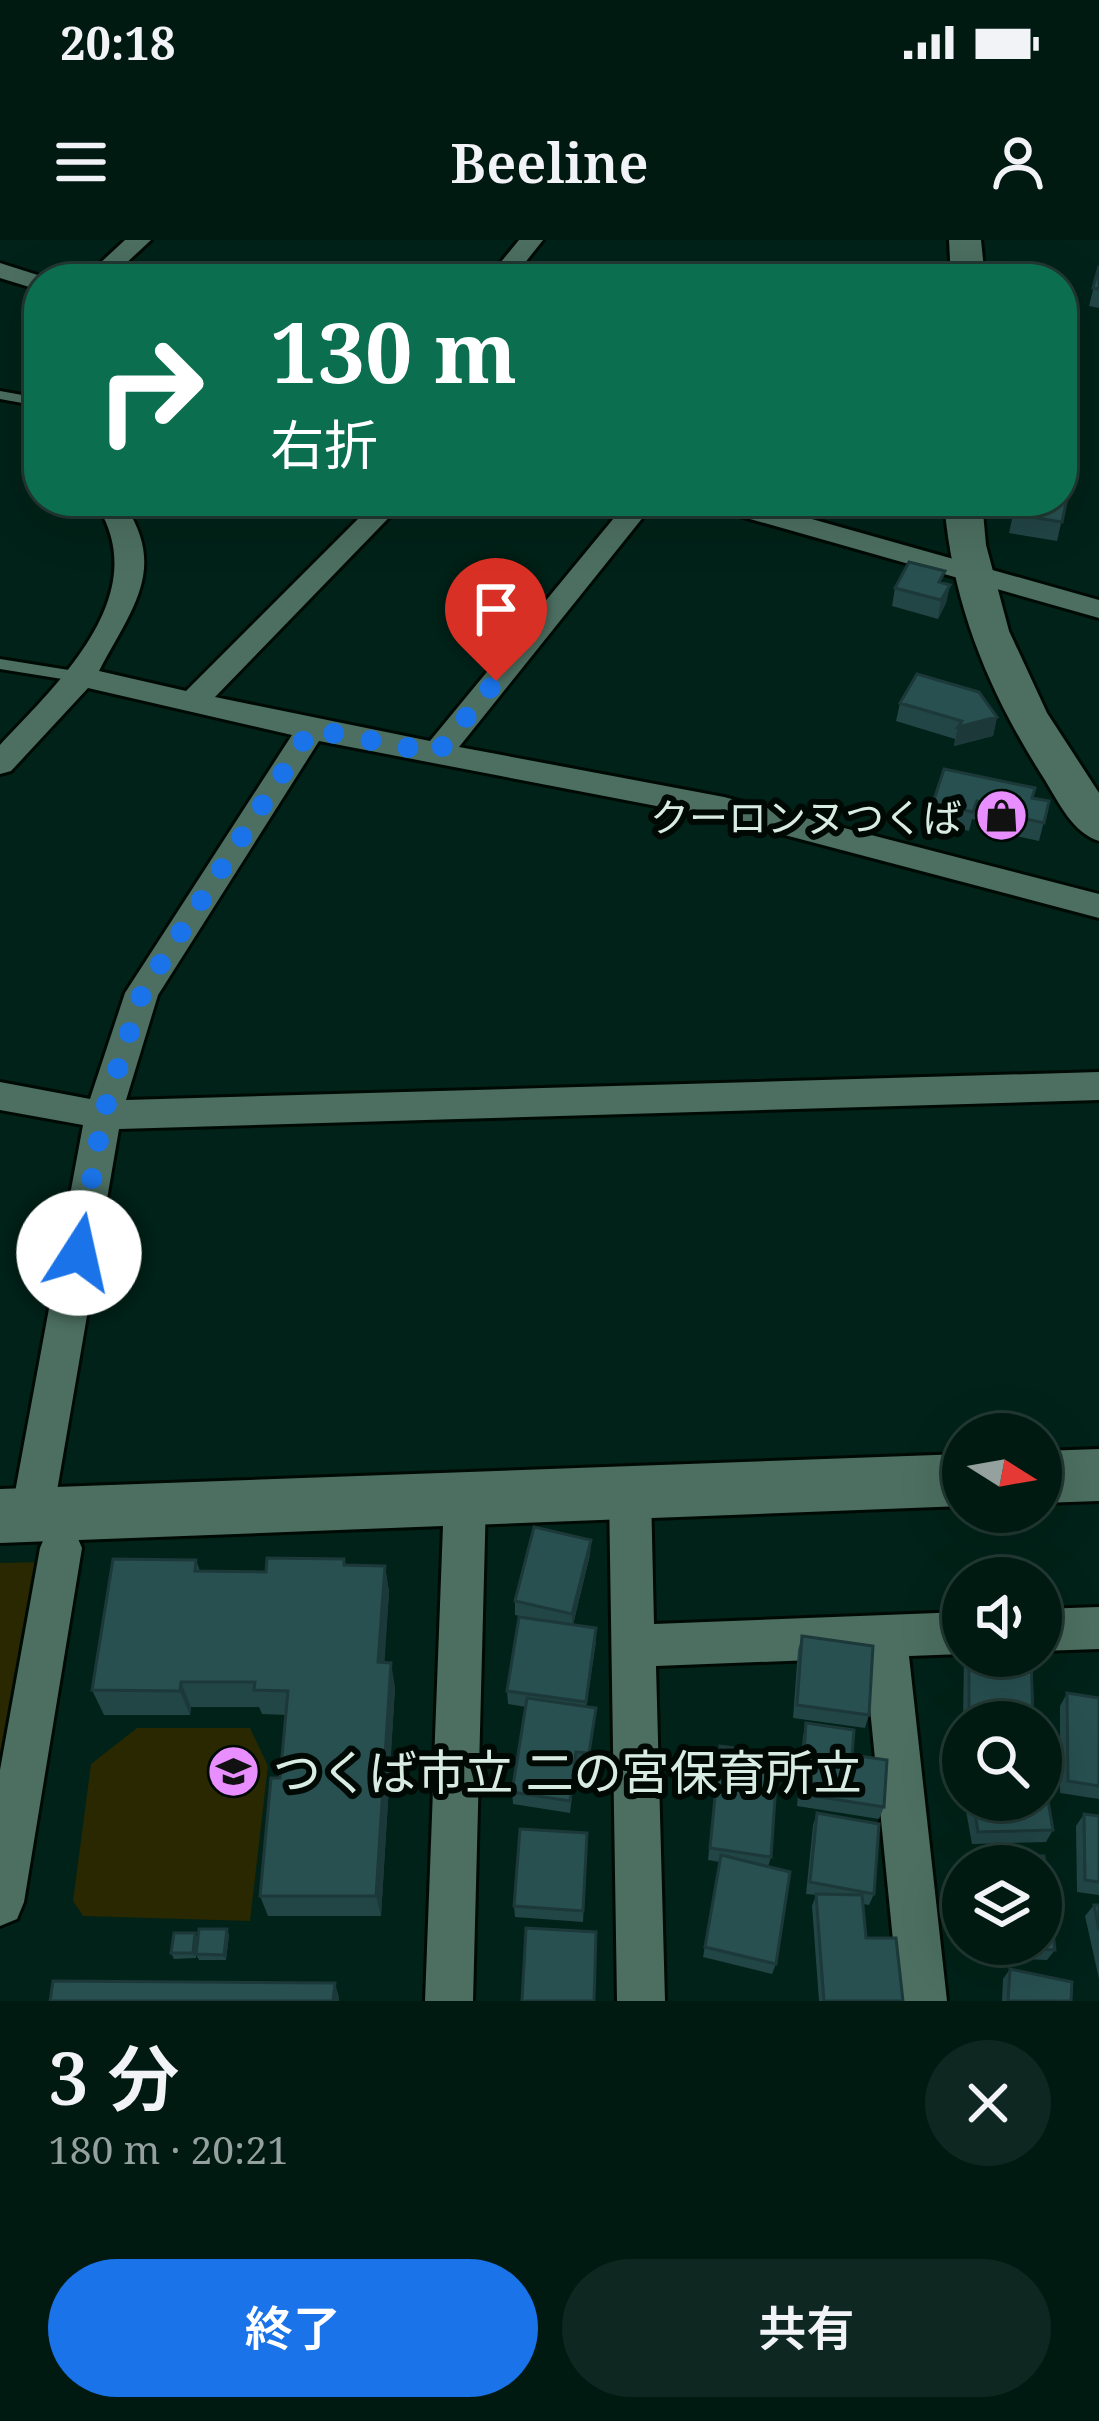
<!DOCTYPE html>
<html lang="ja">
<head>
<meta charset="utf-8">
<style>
  body { margin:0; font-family:"Noto Serif","Noto Sans JP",serif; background:#0e2720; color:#f1f3f6; height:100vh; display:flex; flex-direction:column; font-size:45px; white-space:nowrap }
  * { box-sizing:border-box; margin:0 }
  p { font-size:39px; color:#95a19f }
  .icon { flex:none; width:66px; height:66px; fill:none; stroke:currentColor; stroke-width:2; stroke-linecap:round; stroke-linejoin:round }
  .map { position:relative; height:1761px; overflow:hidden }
  .side { display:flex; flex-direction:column; background:#001a12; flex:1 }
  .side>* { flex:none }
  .banner { position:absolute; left:24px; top:24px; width:1053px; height:252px; border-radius:48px; box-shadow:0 12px 48px #0002,0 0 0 3px #223832; background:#0b6e4f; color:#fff; overflow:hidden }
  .needle { width:78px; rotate:101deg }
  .controls { position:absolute; left:942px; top:1173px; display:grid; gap:24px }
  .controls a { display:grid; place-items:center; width:120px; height:120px; border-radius:50%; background:#001a12; box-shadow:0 12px 48px #0002,0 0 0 3px #223832; font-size:60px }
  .pin { position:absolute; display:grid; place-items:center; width:102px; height:102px; color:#fff; margin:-123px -51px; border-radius:50% 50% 50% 0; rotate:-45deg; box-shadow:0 0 12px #0007 }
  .pin .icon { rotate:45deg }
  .me { position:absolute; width:132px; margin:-66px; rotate:10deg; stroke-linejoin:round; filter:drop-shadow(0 0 9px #0008) }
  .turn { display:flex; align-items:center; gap:42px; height:252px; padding:0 48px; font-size:54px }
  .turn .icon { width:156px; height:156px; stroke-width:2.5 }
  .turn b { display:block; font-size:84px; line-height:102px }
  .round { display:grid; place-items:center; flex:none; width:126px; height:126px; border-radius:63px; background:#0e2720 }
  .head { display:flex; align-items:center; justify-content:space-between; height:204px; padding:0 48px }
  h1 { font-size:72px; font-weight:600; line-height:90px }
  .primary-button { display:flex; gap:24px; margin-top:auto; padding:24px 48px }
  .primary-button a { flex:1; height:138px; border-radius:72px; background:#1a73e8; color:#fff; font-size:48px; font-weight:600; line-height:138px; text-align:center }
  .primary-button a+a { background:#0e2720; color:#f1f3f6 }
  .status { display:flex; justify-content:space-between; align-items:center; height:84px; padding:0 60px; background:#001a12; direction:ltr }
  .status svg { height:33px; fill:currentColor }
  header { display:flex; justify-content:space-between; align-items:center; height:156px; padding:0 48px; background:#001a12; font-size:54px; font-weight:600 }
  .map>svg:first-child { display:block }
  .green { fill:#292800 }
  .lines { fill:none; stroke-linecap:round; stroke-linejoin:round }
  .lane-casing { stroke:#000a04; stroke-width:6 }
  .street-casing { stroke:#000a04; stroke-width:6 }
  .secondary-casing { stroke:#000a04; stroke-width:6 }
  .lane { fill:#4c6f61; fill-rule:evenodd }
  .street { fill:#4c6f61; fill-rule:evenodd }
  .secondary { fill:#4c6f61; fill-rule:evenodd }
  .wall { fill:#224546 }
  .shaded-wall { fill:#1c3839 }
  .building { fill:#285051; stroke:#1c3839; stroke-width:3 }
  .route { stroke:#1a73e8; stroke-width:21; stroke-dasharray:0 37.8 }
  .labels { text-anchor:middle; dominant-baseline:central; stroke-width:12; stroke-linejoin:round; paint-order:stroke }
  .poi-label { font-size:39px; fill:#d9ece4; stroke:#010905; text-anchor:end }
  .near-poi-label { font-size:48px; fill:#d9ece4; stroke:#010905; text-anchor:start }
</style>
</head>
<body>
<div class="status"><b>20:18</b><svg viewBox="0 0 49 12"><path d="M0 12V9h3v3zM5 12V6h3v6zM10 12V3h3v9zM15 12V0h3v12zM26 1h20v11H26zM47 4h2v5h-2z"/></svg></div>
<header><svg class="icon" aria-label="menu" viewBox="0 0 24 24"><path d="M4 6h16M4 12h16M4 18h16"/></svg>Beeline<svg class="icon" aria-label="person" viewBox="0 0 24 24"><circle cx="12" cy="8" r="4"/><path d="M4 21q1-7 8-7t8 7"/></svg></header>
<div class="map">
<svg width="1099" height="1761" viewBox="0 0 1099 1761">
  <rect width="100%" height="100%" fill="#002218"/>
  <path class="green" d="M48 1322 0 1590V1323Z
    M137 1488H250L268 1526 250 1681 83 1676 73 1661 91 1524Z"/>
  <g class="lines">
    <defs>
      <path id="lane" d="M0 151 39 158V166L0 159Z
        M0 419 81 432 88 437 81 442 0 429Z"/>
      <path id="street" d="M125 0H151L109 39H83Z
        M519 0H543L512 39H487Z
        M0 23 47 38 48 39H39V50L0 38Z
        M94 261H122C169 328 132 368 99 431L186 451 376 261H405L215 457 430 501 628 261H656L459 507 724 557 1099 654V678L724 579 319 501 158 755 126 860 1099 832V860L119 889 53 1274 47 1287 32 1293 17 1287 11 1274 83 885 0 870V842L90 859 125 753 292 495 88 448 11 531 0 534V505C60 441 157 352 94 261Z
        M704 261H748L1099 360V378L708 267Z
        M630 1234 645 1240 651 1253 654 1384 963 1372V1414L909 1416 947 1761H899L865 1418 656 1426 665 1761H617L609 1253 615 1240Z
        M465 1240 480 1246 486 1259 473 1761H425L444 1259 450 1246Z
        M61 1289 76 1294 82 1308 24 1662 17 1679 0 1686V1530L40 1308 46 1294Z
        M1099 1367V1409L1041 1411V1369Z"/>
      <path id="secondary" d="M949 0H981L985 39H951Z
        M944 261H982L986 305 1009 391 1047 473 1099 553V601C1073 593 1059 563 1045 540 989 453 952 364 944 261Z
        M1099 1209V1261L1041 1263V1211Z
        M963 1214V1266L0 1303V1249Z"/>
    </defs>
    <use href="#lane" class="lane-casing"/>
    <use href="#street" class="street-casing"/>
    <use href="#secondary" class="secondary-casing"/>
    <use href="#lane" class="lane"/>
    <use href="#street" class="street"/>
    <use href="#secondary" class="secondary"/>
  </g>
  <path class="wall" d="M1099 26V68L1089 66Z
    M1072 235 1057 301 1009 293 1016 261Z
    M943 343 950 345 946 363 938 379 892 366 895 348Z
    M900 463 997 477 993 496 954 506 955 499 896 481Z
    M1032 558 1049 561 1039 601 994 591 996 585 972 579 969 591 929 582 933 563Z
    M591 1300 590 1315 573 1385 596 1402 586 1467 595 1481 588 1526 576 1524 570 1573 513 1564 512 1552 526 1467 508 1464 507 1451 534 1379 515 1375V1361Z
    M344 1319 346 1325 385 1326 389 1352 384 1422 395 1447 381 1676H268L260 1656 280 1538 286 1475 262 1474 259 1467H191L190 1475H104L92 1450 196 1320 200 1331 266 1332Z
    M802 1396 869 1475 865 1488 793 1478 798 1410Z
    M964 1416H1031L1033 1478 1031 1482H963Z
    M1067 1453 1099 1458V1559L1060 1553V1466Z
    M806 1483 852 1515 884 1567 879 1579 797 1566 803 1496Z
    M720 1506 771 1617 768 1627 776 1724 772 1734 703 1717 720 1622 708 1620Z
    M964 1560H1041L1053 1590 1046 1602 972 1604Z
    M817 1573 874 1654 869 1665 863 1664 866 1698 903 1761H819L812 1666 816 1655 806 1654 813 1585Z
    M1084 1574 1099 1576V1655L1077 1652 1076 1586Z
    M587 1593 583 1682 515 1677 514 1666Z
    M977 1613 1044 1616 1055 1710 1047 1720 979 1717 978 1704H1041V1626H971Z
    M1094 1665H1099V1739L1085 1676Z
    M227 1689 229 1695 226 1720H199L196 1715V1718L174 1719 171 1713 195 1693 198 1699Z
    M1010 1729 1071 1761H1002L1003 1739Z"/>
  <path class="shaded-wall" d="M950 345 946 363 938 379 941 360Z
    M997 477 993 496 954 506 958 487Z
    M591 1300 590 1315 572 1388V1374Z
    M385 1326 389 1352 383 1447 378 1422Z
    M391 1423 395 1447 381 1676 376 1656Z
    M181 1442 191 1467 190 1475 180 1451Z
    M227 1689 229 1695 226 1720 224 1715Z
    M335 1743 339 1757V1761H333Z"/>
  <path class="building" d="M1099 26V49L1093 48Z
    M1062 120 1068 121 1066 135 1062 134Z
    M1062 233 1072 235 1062 282 1013 274 1016 261H1062Z
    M909 322 945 331 939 342 950 345 941 360 895 348Z
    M917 434 979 452 997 477 958 487 962 481 900 463Z
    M944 529 1035 548 1032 558 1049 561 1044 583 999 573 1000 566 977 561 973 572 933 563Z
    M534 1287 591 1300 572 1374 515 1361Z
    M267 1318 344 1319V1325L385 1326 378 1422 391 1423 376 1656H260L271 1538H280L288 1451 254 1450 255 1442H181L180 1451 92 1450 113 1319 196 1320 195 1331 266 1332Z
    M519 1377 596 1388 586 1462 507 1451Z
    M802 1396 873 1406 869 1475 797 1465Z
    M969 1416H1031L1033 1478 969 1470Z
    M1067 1453 1099 1458V1546L1068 1541Z
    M527 1458 596 1468 589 1513 576 1512 570 1561 512 1552Z
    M806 1483 854 1490 852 1515 887 1520 884 1567 801 1554Z
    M720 1506 778 1514 771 1617 710 1608Z
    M1041 1521 1053 1590 978 1592 973 1560H1041Z
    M817 1573 879 1584 874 1654 810 1642Z
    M1084 1574 1099 1576V1642L1085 1640Z
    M520 1589 587 1593 583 1671 514 1666Z
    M977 1613 1044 1616 1055 1710 986 1707V1704H1041V1626H978Z
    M721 1615 790 1632 776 1724 705 1707Z
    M816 1654 862 1655 866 1698H896L903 1761H824Z
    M1094 1665H1099V1690Z
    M526 1688 596 1692 594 1761H522Z
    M199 1689H227L224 1715 196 1714Z
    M174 1693H195L193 1713H171Z
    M1010 1729 1072 1742 1071 1761H1008Z
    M53 1741 335 1743 333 1761H50Z"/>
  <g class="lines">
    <path class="route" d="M79 1013 103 875 142 753 311 489 437 513 496 441"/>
  </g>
  <defs>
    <symbol id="shop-disc" viewBox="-11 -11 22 22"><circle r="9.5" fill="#e88eff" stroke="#010905"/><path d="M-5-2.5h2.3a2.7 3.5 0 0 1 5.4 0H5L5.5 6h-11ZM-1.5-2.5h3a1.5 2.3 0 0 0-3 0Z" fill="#111"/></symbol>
    <symbol id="school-disc" viewBox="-11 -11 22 22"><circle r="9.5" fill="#e88eff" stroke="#010905"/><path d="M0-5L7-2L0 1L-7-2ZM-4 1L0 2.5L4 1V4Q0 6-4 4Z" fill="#111"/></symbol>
  </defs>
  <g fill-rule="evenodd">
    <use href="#shop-disc" x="972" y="546" width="59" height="59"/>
    <use href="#school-disc" x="204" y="1502" width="59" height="59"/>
  </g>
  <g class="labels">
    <g class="poi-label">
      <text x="962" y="576">クーロンヌつくば</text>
    </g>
    <g class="near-poi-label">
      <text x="273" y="1531">つくば市立 二の宮保育所立</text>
    </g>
  </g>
</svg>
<div class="controls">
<a><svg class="needle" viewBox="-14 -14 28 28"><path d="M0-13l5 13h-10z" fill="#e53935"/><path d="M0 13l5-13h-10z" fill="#95a19f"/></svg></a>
<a><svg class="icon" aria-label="sound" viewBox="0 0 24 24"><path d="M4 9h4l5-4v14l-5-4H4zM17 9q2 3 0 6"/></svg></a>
<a><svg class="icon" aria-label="search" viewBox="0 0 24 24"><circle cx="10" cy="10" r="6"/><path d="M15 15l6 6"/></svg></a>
<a><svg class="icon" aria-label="layers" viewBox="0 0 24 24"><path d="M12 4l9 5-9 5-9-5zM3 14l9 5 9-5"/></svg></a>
</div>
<div class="pin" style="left:496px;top:441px;background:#d93025"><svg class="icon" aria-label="arrive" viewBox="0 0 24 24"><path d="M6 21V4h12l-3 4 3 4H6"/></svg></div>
<svg class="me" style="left:79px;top:1013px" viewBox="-20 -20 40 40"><circle r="19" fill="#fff"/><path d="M0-13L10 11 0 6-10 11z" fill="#1a73e8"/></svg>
<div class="banner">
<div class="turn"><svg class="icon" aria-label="right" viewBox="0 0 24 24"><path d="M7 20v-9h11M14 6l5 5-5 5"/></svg><div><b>130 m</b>右折</div></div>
</div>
</div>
<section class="side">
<div class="head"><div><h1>3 分</h1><p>180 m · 20:21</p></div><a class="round"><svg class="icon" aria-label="close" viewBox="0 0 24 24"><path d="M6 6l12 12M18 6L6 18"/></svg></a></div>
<div class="primary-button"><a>終了</a><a>共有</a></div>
</section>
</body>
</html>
